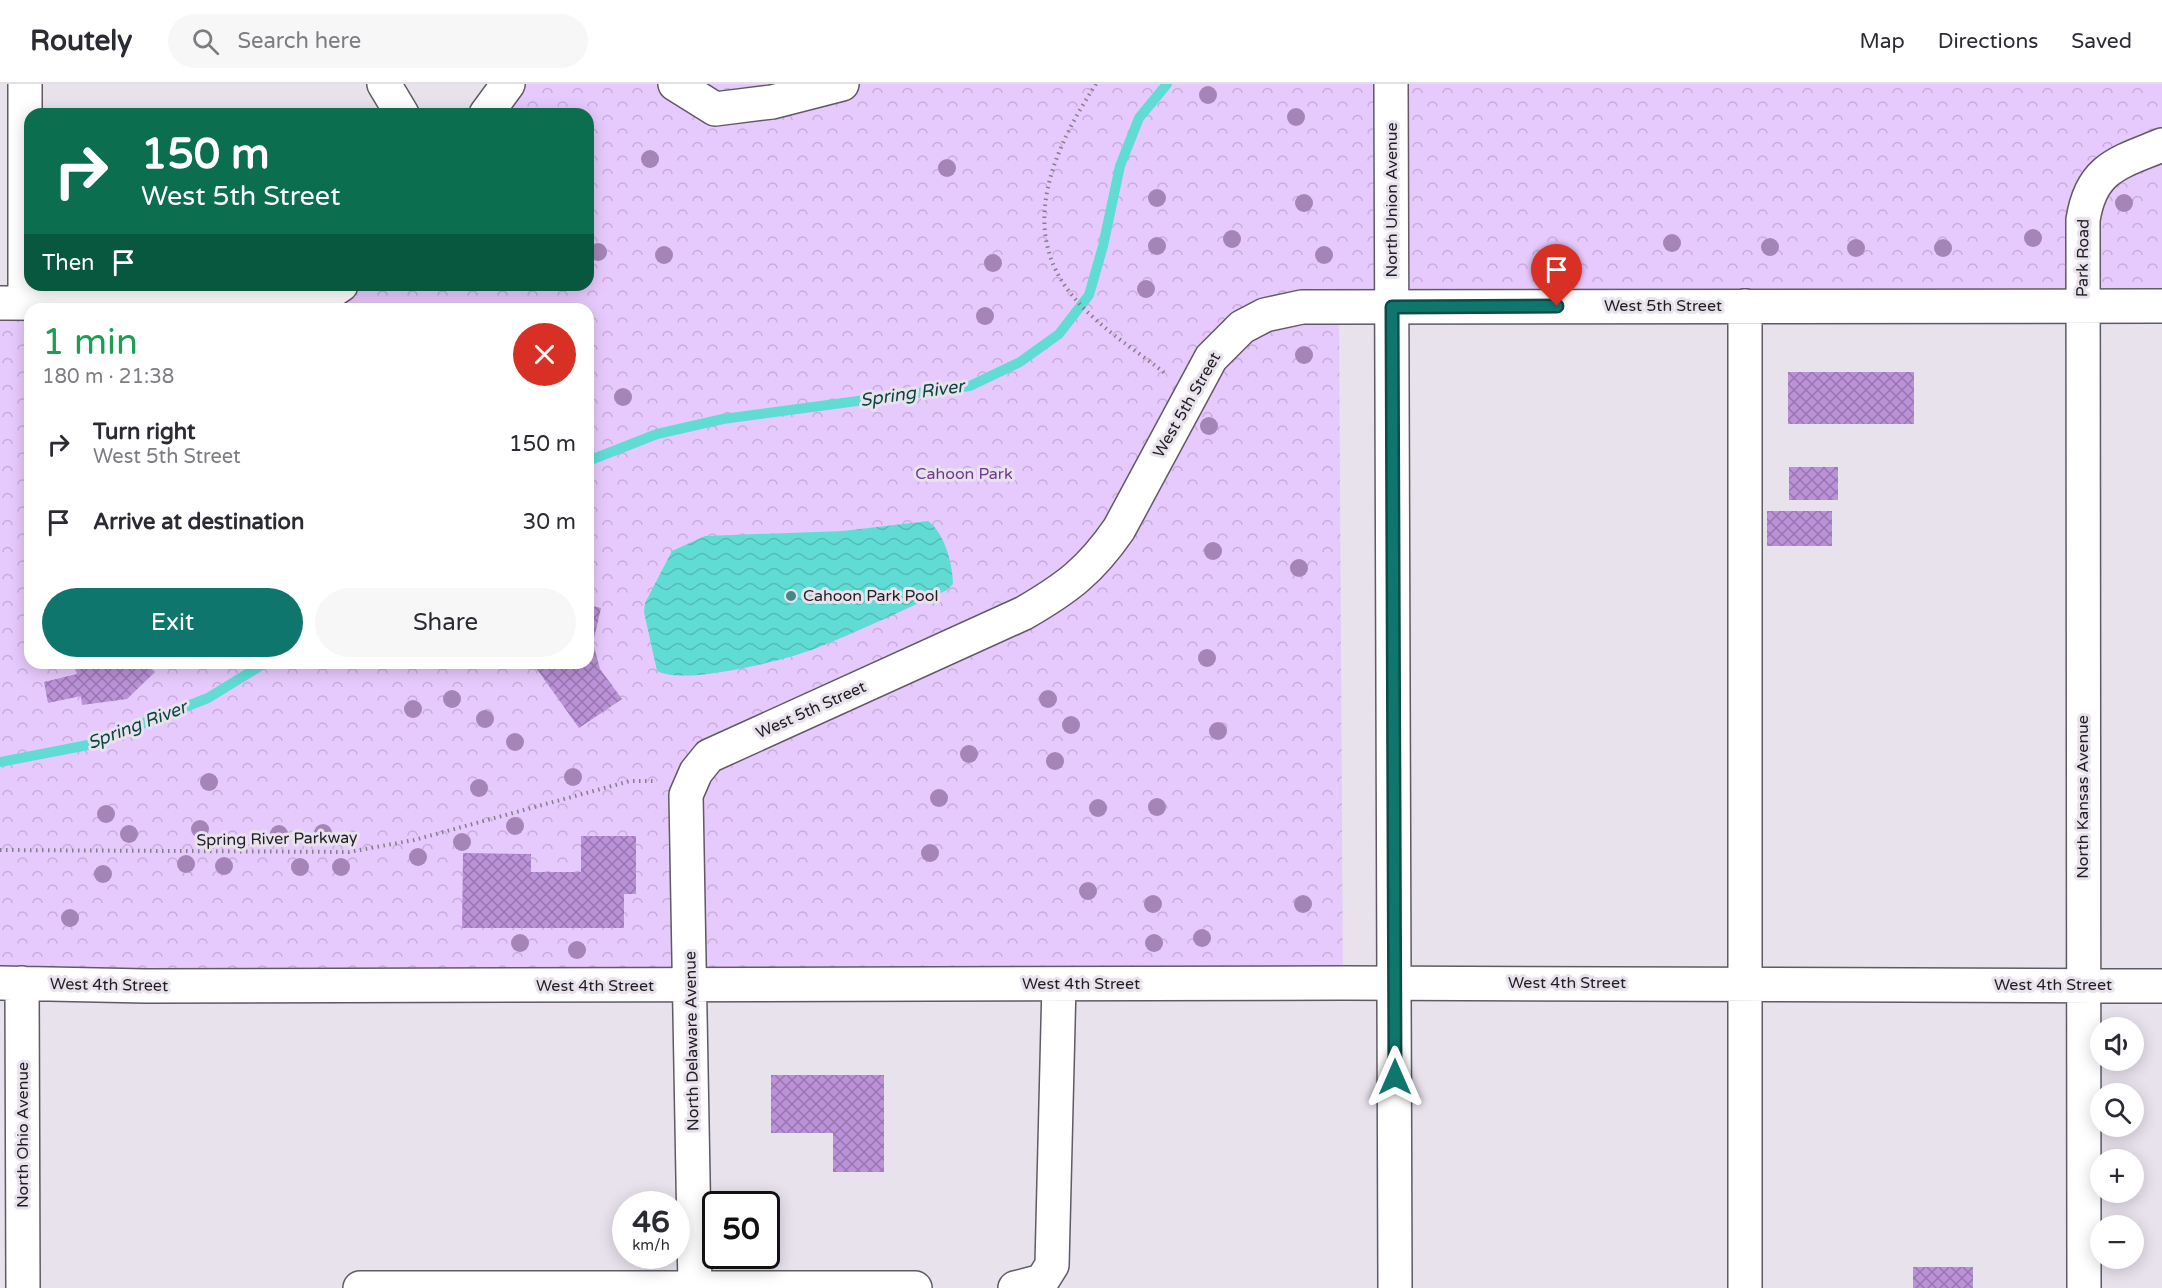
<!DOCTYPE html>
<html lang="en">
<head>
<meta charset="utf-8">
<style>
  body { margin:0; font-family:"Varela Round",sans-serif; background:#f7f7f7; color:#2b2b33; height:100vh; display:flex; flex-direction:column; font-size:22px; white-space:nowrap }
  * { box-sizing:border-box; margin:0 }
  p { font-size:20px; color:#7c7c81 }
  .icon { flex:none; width:33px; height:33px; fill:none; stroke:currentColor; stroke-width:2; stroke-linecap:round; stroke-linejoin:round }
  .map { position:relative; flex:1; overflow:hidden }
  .details { position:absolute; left:24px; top:219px; width:570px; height:366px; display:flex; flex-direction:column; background:#fff; border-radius:18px; box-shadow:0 3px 15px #0003 }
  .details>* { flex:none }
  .guide { position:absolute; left:24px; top:24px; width:570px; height:183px; border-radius:18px; box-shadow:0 3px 15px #0003; background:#0b6e4f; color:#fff; overflow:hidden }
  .buttons { position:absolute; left:2090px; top:933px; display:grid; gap:12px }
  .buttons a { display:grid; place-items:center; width:54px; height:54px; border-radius:50%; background:#fff; box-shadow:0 3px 15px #0003; font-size:30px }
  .speed { position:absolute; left:612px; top:1107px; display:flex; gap:12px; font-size:30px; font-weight:700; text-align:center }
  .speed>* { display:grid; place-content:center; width:78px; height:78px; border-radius:50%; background:#fff; box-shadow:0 3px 15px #0003; line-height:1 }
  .speed small { font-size:15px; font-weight:400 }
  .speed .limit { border:3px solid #111; border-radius:9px; background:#fff; color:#111 }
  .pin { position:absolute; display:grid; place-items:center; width:51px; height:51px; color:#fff; margin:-62px -26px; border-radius:50% 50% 50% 0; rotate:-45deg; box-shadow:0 0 6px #0007 }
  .pin .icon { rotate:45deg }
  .me { position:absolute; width:66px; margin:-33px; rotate:0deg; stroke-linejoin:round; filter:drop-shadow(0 0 4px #0008) }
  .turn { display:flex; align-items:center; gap:21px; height:126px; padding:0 18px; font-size:27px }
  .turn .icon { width:78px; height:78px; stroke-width:2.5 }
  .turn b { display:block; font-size:42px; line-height:51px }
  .then { display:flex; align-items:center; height:57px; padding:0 18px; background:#0003; gap:12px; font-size:22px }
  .round { display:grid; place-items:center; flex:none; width:63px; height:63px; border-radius:32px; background:#f7f7f7 }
  .head { display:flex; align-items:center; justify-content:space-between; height:102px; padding:0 18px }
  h1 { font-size:36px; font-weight:600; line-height:45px; color:#1e9e55 }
  .action { display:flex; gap:12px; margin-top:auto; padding:12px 18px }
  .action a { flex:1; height:69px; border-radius:36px; background:#0f766e; color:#fff; font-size:24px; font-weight:600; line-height:69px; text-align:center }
  .action a+a { background:#f7f7f7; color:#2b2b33 }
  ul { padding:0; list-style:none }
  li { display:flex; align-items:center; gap:18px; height:78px; padding:0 18px }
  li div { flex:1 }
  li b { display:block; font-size:22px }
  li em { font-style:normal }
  header { display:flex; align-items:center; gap:36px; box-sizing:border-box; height:84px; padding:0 30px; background:#fff; border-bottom:2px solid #e1e1e2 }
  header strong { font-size:28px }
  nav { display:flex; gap:33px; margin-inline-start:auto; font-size:21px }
  .search { width:420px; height:54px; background:#f7f7f7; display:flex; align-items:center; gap:15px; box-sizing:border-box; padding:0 21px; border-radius:33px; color:#7c7c81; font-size:22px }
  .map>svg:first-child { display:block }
  .park { fill:url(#park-crowns); fill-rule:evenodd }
  .water { fill:url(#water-waves) }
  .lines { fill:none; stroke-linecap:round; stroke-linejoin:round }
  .stream { stroke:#61dcd5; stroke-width:10 }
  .building { fill:url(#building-cross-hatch) }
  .minor-casing { stroke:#5f5a63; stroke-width:36 }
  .major-casing { stroke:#5f5a63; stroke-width:36 }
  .path { stroke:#837f86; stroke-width:4; stroke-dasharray:1.5 4.5; stroke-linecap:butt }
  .minor { stroke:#fff; stroke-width:33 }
  .major { stroke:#fff; stroke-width:33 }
  .tree { fill:#a585b8 }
  .route-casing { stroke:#0a4d48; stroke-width:15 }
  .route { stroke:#0f766e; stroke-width:10 }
  .poi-dot { fill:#428985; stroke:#e8e2ed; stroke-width:2 }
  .labels { text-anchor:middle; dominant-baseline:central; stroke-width:6; stroke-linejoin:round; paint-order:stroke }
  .street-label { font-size:16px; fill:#211e22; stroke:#e8e2ed }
  .park-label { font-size:16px; fill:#6e398d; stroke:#e8e2ed }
  .poi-label { font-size:16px; fill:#211e22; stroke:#e8e2ed; text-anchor:start }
  .water-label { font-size:18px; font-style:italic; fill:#0a4441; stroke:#e8e2ed }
</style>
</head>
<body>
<header>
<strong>Routely</strong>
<div class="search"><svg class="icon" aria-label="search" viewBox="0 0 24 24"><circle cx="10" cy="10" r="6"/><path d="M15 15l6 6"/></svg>Search here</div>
<nav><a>Map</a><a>Directions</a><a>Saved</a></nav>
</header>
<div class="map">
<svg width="2162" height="1204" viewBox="0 0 2162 1204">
  <defs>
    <pattern id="park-crowns" width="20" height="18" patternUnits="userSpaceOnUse" patternTransform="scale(1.5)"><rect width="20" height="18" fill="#e7cafd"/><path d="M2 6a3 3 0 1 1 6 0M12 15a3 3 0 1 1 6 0" fill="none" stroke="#c6add9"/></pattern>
    <pattern id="water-waves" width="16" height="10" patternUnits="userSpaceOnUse" patternTransform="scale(1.5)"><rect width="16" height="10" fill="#61dcd5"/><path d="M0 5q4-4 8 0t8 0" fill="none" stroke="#54bcb7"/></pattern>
    <pattern id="building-cross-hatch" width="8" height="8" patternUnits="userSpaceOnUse" patternTransform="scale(1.5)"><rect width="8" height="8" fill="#bb91d8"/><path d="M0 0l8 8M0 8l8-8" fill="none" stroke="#9876af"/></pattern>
  </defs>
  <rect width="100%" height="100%" fill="#e8e2ed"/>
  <path class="park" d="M508 0H2162V222L1339 223 1343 899H0V219L341 201H588V30H486ZM30 225H588V579H30Z"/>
  <path class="water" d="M928 437C944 448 953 480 953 500L947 506C904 526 861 546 817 564 787 576 684 602 657 587L644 528 645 519 672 467 705 452 843 447Z"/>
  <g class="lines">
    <path class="stream" d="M588 377 657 350 723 335 970 302 1020 278 1059 250 1089 211 1103 162 1120 82 1139 34 1167 0
      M0 678 88 661 208 614 265 579"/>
  </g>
  <path class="building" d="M1788 288H1914V340H1788Z
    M1789 383H1838V416H1789Z
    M1767 427H1832V462H1767Z
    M588 521 601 524 593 559 600 585 622 615 579 644 534 581 588 579Z
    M73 579H145L155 588 127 615 82 621 81 612 48 619 44 598 77 590Z
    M581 752H636V810H624V844H462L463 769 531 770V788H581Z
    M771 991H884V1088H833V1049H771Z
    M1913 1183H1973V1204H1913Z"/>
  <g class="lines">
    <defs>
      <path id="minor" d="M384 0 402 30
        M675 0 715 25 772 18 842 0
        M486 30 508 0
        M0 219 256 220C282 218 320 218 341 201
        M25 219V0
        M1745 222V1204
        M0 899 146 902 1343 899 2162 902
        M22 899 23 1204
        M360 1204H915
        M695 1204 686 711 696 688 709 672 1024 529C1067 504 1090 487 1119 445L1211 274 1242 243 1265 231 1302 223 2162 222
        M1015 1204 1042 1197 1052 1181 1059 900
        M2084 1204 2083 136C2091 84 2118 79 2162 61"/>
      <path id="major" d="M1391 0 1395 1204"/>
    </defs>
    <use href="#minor" class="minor-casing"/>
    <use href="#major" class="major-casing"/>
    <path class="path" d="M1096 0C1058 58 1021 134 1063 199 1088 237 1132 263 1166 290
      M0 766 349 768 414 756 630 697H656"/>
    <use href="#minor" class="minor"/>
    <use href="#major" class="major"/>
  </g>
  <g class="tree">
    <circle cx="1208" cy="11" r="9"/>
    <circle cx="1296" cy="33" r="9"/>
    <circle cx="650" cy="75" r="9"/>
    <circle cx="947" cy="84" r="9"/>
    <circle cx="1157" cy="114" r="9"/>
    <circle cx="1304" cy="119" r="9"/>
    <circle cx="2124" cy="119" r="9"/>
    <circle cx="2033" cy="154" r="9"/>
    <circle cx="1232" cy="155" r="9"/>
    <circle cx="1672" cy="159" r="9"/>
    <circle cx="1157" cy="162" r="9"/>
    <circle cx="1770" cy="163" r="9"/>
    <circle cx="1856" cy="164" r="9"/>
    <circle cx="1943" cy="164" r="9"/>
    <circle cx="598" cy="168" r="9"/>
    <circle cx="664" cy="171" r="9"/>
    <circle cx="1324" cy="171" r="9"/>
    <circle cx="993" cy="179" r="9"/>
    <circle cx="1146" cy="205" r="9"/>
    <circle cx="985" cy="232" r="9"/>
    <circle cx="1304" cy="271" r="9"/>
    <circle cx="623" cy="313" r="9"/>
    <circle cx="1209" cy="342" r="9"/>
    <circle cx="1213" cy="467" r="9"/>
    <circle cx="1299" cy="484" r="9"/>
    <circle cx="1207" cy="574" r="9"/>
    <circle cx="452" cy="615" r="9"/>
    <circle cx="1048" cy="615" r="9"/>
    <circle cx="413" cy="625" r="9"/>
    <circle cx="485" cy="635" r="9"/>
    <circle cx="1071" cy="641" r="9"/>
    <circle cx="1218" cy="647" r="9"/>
    <circle cx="515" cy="658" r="9"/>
    <circle cx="969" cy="670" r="9"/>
    <circle cx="1055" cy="677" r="9"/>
    <circle cx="573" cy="693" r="9"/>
    <circle cx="209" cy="698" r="9"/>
    <circle cx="479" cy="704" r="9"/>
    <circle cx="939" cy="714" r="9"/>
    <circle cx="1157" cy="723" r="9"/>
    <circle cx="1098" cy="724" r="9"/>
    <circle cx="106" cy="730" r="9"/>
    <circle cx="515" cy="742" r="9"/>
    <circle cx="200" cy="745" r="9"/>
    <circle cx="323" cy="749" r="9"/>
    <circle cx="129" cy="750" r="9"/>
    <circle cx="279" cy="750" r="9"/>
    <circle cx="462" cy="758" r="9"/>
    <circle cx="930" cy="769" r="9"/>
    <circle cx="418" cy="773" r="9"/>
    <circle cx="186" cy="780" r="9"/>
    <circle cx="224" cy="782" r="9"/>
    <circle cx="300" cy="783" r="9"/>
    <circle cx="341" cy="783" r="9"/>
    <circle cx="103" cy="790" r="9"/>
    <circle cx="1088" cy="807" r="9"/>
    <circle cx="1153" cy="820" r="9"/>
    <circle cx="1303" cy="820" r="9"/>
    <circle cx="70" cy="834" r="9"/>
    <circle cx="1202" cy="854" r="9"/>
    <circle cx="520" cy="859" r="9"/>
    <circle cx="1154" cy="859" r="9"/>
    <circle cx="577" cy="866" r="9"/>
  </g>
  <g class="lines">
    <defs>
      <path id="route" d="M1395 993 1392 223 1557 222"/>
    </defs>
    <use href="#route" class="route-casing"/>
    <use href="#route" class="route"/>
  </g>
  <circle class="poi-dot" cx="791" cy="512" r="6"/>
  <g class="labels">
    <g class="street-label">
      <text transform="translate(1392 116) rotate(-90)">North Union Avenue</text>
      <text transform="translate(2083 174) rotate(-89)">Park Road</text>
      <text x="1663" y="222">West 5th Street</text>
      <text transform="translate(1187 321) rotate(-60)">West 5th Street</text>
      <text transform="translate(811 626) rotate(-24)">West 5th Street</text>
      <text transform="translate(2083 713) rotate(-90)">North Kansas Avenue</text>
      <text transform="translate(277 755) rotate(-1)">Spring River Parkway</text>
      <text x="1567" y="899">West 4th Street</text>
      <text x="1081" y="900">West 4th Street</text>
      <text transform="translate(109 901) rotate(1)">West 4th Street</text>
      <text x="2053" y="901">West 4th Street</text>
      <text x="595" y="902">West 4th Street</text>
      <text transform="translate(692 957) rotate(-91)">North Delaware Avenue</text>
      <text transform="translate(23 1051) rotate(-90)">North Ohio Avenue</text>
    </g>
    <g class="park-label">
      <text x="964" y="390">Cahoon Park</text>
    </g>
    <g class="poi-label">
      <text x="803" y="512">Cahoon Park Pool</text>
    </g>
    <g class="water-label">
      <text transform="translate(912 309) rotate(-8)">Spring River</text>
      <text transform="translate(137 641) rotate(-21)">Spring River</text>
    </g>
  </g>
</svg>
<div class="buttons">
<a><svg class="icon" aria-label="sound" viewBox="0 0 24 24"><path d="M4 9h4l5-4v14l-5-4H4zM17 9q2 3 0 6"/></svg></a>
<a><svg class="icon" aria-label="search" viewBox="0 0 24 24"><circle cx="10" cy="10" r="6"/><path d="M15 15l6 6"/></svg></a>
<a>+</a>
<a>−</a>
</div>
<div class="speed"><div>46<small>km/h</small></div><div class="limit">50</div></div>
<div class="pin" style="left:1557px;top:222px;background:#d93025"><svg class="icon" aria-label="arrive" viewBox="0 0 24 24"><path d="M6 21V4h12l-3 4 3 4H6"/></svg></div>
<svg class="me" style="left:1395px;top:993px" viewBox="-20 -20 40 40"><path d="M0-17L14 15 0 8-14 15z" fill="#0f766e" stroke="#fff" stroke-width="4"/></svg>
<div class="guide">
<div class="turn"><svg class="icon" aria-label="right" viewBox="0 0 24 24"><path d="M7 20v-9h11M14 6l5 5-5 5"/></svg><div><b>150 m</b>West 5th Street</div></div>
<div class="then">Then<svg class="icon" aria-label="arrive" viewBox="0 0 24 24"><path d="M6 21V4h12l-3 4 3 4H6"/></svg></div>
</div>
<section class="details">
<div class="head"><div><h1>1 min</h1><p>180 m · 21:38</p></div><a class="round" style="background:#d93025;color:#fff"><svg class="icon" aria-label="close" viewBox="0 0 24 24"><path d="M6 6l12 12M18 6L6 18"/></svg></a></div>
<ul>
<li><svg class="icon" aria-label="right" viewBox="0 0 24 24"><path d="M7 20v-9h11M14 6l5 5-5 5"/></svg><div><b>Turn right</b><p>West 5th Street</p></div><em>150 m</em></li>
<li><svg class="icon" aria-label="arrive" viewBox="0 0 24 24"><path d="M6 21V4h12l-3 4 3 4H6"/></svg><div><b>Arrive at destination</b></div><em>30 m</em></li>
</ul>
<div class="action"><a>Exit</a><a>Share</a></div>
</section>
</div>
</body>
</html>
